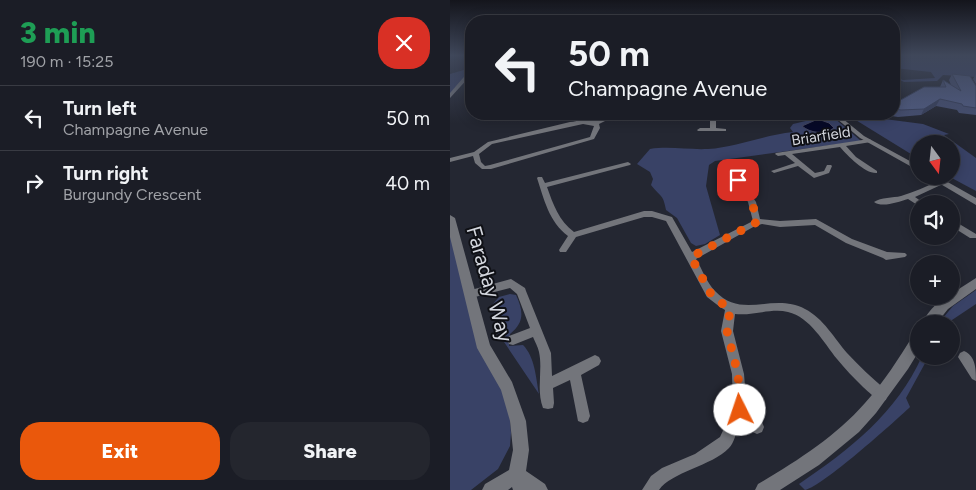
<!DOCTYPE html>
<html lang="en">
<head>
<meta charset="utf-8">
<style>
  body { margin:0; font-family:Figtree,sans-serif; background:#24262e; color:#f1f3f6; height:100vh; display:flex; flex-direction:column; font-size:19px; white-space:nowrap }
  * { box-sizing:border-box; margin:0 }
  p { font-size:16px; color:#a0a2a7 }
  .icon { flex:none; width:28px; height:28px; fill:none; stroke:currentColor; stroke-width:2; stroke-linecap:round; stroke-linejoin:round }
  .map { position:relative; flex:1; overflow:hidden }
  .drawer { display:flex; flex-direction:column; background:#1b1d26; width:450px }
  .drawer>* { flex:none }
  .top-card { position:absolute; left:15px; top:15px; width:435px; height:105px; border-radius:20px; box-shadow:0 2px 12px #0003,0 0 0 1px #393b43; background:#1b1d26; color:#f1f3f6; overflow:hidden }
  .needle { width:32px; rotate:165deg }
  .controls { position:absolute; left:460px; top:135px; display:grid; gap:10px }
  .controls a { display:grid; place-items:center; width:50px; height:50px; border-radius:50%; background:#1b1d26; box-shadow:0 2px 12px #0003,0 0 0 1px #393b43; font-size:25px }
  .pin { position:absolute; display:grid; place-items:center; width:42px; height:42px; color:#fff; margin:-21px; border-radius:10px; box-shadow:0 2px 8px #0006 }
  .me { position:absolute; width:55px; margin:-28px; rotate:356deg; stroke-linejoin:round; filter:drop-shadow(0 0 4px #0008) }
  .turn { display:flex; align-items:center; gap:18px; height:105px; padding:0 20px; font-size:22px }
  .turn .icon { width:65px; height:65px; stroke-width:2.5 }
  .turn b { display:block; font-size:35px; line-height:42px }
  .round { display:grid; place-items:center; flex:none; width:52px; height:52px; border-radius:20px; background:#24262e }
  .overview { display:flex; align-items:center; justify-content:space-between; height:85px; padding:0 20px }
  h1 { font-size:30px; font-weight:800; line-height:38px; color:#1e9e55 }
  .primary-button { display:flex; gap:10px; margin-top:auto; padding:10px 20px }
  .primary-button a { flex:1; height:58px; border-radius:20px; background:#ea580c; color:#fff; font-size:20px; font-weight:800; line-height:58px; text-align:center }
  .primary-button a+a { background:#24262e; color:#f1f3f6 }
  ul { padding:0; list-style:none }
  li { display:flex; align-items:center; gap:15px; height:65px; padding:0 20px; border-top:1px solid #393b43 }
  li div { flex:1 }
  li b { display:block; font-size:19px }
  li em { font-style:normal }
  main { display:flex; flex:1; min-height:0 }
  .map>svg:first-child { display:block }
  .green { fill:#394266 }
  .water { fill:#060928; stroke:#44465e }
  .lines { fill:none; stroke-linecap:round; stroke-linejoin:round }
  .minor { fill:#73757b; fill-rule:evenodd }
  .tertiary { fill:#73757b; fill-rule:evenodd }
  .wall { fill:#444d6e }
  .shaded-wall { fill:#373f5a }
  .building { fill:#4f5a80; stroke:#373f5a }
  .route { stroke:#ea580c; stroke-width:9; stroke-dasharray:0 16.2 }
  .labels { text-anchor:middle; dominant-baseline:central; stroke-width:4; stroke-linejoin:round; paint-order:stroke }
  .far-street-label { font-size:15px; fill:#d3d6dd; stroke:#0f1015 }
  .near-street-label { font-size:21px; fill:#d3d6dd; stroke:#0f1015 }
</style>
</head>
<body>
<main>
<section class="drawer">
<div class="overview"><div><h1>3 min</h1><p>190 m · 15:25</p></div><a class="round" style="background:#d93025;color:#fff"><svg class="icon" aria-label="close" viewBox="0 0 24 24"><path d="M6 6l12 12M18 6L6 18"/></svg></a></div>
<ul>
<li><svg class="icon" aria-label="left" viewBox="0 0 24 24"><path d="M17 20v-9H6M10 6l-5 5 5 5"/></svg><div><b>Turn left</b><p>Champagne Avenue</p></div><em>50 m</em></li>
<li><svg class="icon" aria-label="right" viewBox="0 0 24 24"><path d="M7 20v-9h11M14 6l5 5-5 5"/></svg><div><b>Turn right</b><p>Burgundy Crescent</p></div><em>40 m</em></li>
</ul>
<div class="primary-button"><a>Exit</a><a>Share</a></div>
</section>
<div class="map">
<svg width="526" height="490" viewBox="0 0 526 490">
  <rect width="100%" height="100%" fill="#242732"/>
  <path class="green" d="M21 55V72L0 96V74L17 69Z
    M444 55H526V77L493 75 487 81 454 82 444 77 453 80 485 78 481 72 444 68Z
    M396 114 473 124 499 134 494 135 526 158V191L498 176H501V144H469V159Z
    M377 116 383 117 411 141 265 161 259 165 256 186 270 235 255 244 246 246 241 243 227 218 216 210C213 193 210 197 201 185L203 179 200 172 187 164 200 149C219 146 239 150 258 149 287 147 314 135 343 132L340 128 343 124Z
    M0 217 59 408 61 433 60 446 48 469 21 490H0Z
    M526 290V304L496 324H488L503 306Z
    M60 294 66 295C74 312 74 323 60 334L59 346 73 345C85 357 86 378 89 394L48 333 42 305 49 297Z
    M472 356H479L456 398 460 407C443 423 373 486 355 490L349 484C399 450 447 413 472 356Z"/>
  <path class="water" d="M368 119 379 123 384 128C374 135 360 133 352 126Z"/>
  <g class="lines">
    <path class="minor" d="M30 114H35L36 116 31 117Z
      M156 114H162L157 120 149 124 150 128 144 139 41 169H32L25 163 23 156 0 162V158L24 152 38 142 120 122C124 122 129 120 133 120 143 120 149 123 156 114ZM133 124 144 126 140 137 40 165 35 166 31 162 29 154 42 144Z
      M260 114H266V128L276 129V131H248L247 130 250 128H260Z
      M419 139 421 140V142L396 146 406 157 427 171V173C415 174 398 156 390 147L342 154 365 173 374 171 377 165H381L382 166 379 173 364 178 348 166 324 173 321 171 345 163 335 155 328 156 325 154 326 153Z
      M178 162 181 164 180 165 97 187C103 204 109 221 124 232L194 211H202L222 217 242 252 303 221 298 202 286 183 278 185 274 183 275 181 295 176 298 178 292 181 306 202 310 219 330 221 366 219 402 239 437 252 455 253 457 255 455 257 436 260 433 258 396 243 365 225 330 227 312 224 305 226 246 259C252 269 257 283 265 291 292 320 323 292 355 309 373 318 385 339 397 353 409 366 422 378 436 390L437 395 436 400 431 401C424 398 419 392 413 387 404 378 395 369 387 359 374 343 360 317 338 312 321 308 303 316 285 314L283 331 294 374 297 410 295 415 312 422 314 427 312 432 307 434 289 426C286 433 284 443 279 448 262 466 221 472 209 490H192L201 476 212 468 245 454 270 437 283 409 282 374 271 331 275 310 270 307 257 297 216 221 202 217H194L126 237 116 252H110L109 250 118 236C99 222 94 199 87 178L88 177H92L95 183Z
      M488 181H491L495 183 465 197 475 204H469V206L458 199C448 202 432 208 424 202 431 197 443 198 451 196 464 192 476 187 488 181Z
      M501 219 526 234V238H520L501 226Z
      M61 279 75 288 76 291 101 353 102 376 145 355 149 357 151 361 149 365 131 375 140 416 138 421 133 423 128 421 120 380 103 388 104 403 103 408 98 409 93 408C86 390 93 370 89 352 88 347 85 342 83 337L63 345 59 344 57 340 59 336 80 328 67 294 60 288 21 298 17 297 16 294 17 291 21 290Z
      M514 351C526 356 526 370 526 381L522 379 508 357 510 353Z"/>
    <path class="tertiary" d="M19 71H21V75L0 98V93Z
      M381 114H387L414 136 469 166V171L410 138Z
      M477 176H487L526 198V205Z
      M0 215 5 218 40 345 62 382 76 421 79 450 76 471 95 484 98 490H63L62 487 58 490H32L35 484 59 470 63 450 60 421 51 390 27 348 0 237Z
      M526 278V289L498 309 486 324H472C476 314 490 297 501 296V294Z
      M469 332V351L458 369 426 413 409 432 369 465 330 490H305L308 484C347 461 385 437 415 403 434 382 449 358 464 334Z"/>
  </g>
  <path class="wall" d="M502 74 526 86V115L509 113 507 110 486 106 471 115 448 117 428 114H444V101L447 102 490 87 493 80 501 85 499 80Z
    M526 74V84L523 79Z"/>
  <path class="shaded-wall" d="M490 99 486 106 471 115 474 109Z"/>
  <path class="building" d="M502 74 520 76 526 86V108L513 106 512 104 490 99 474 109 451 110 444 109V101L447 102 474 87H496L493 80 511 91Z"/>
  <linearGradient id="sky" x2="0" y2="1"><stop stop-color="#14151c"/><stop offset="0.45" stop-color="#3f475a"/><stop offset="1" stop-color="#3f475a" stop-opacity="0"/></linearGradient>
  <rect width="526" height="123" fill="url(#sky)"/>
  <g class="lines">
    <path class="route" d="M288 180 302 202 307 222 241 257 261 294 280 310 277 331 288 374 290 410"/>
  </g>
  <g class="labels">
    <g class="far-street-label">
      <text transform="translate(371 136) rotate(-9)">Briarfield</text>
    </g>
    <g class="near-street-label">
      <text transform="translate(40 284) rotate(74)">Faraday Way</text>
    </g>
  </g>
</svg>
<div class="controls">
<a><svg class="needle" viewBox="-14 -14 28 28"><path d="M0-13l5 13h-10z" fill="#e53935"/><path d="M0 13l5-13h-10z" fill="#a0a2a7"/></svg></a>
<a><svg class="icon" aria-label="sound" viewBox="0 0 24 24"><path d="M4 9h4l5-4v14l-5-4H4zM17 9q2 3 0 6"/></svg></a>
<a>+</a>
<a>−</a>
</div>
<div class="pin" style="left:288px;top:180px;background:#d93025"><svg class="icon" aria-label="arrive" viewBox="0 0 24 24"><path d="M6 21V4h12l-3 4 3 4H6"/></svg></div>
<svg class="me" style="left:290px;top:410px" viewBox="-20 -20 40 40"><circle r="19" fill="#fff"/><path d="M0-13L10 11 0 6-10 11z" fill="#ea580c"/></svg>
<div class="top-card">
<div class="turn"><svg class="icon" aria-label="left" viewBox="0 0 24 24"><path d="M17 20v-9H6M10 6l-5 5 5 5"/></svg><div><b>50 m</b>Champagne Avenue</div></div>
</div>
</div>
</main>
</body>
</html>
